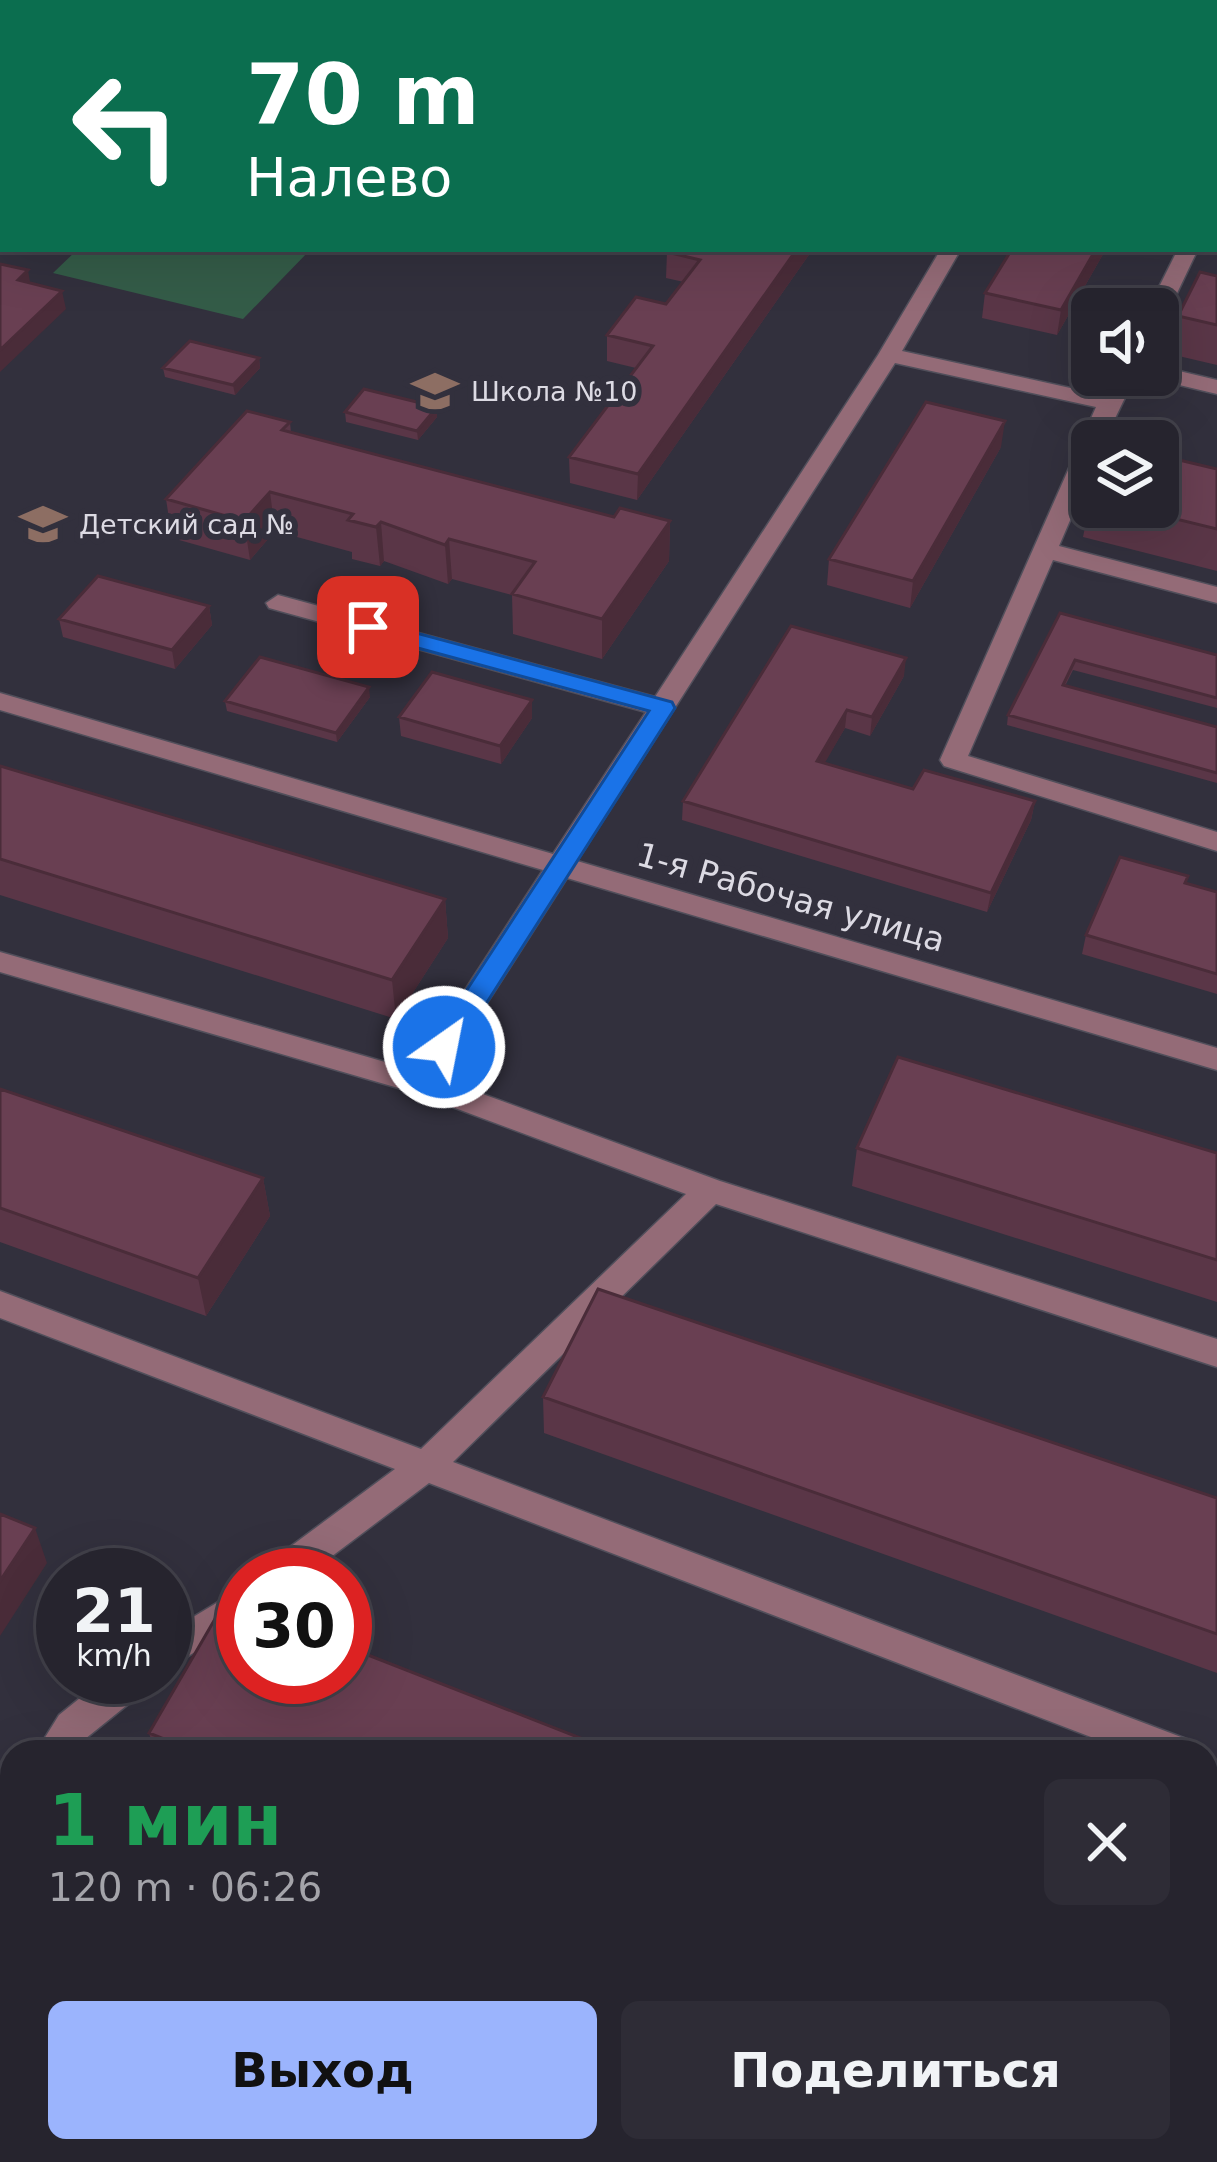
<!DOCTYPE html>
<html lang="ru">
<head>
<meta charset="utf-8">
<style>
  body { margin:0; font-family:"DejaVu Sans",sans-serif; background:#2e2c36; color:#f1f3f6; height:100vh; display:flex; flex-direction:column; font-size:45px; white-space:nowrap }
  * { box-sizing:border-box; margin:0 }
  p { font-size:39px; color:#a4a4aa }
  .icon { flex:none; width:66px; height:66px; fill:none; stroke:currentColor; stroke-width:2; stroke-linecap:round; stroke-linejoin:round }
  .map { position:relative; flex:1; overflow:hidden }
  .side { position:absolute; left:0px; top:1740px; width:1218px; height:423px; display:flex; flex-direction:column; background:#26242e; border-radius:36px 36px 0 0; box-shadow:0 12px 48px #0002,0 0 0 3px #42414a }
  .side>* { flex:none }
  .guide { position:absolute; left:0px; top:0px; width:1218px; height:252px; box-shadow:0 12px 48px #0002,0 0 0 3px #42414a; background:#0b6e4f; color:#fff; overflow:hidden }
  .fabs { position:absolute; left:1071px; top:288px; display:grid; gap:24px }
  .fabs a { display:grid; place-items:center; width:108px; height:108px; border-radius:18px; background:#26242e; box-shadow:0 12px 48px #0002,0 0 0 3px #42414a; font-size:60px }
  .speed { position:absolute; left:36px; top:1548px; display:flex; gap:24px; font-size:60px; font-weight:700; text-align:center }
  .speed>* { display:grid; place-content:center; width:156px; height:156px; border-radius:50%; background:#26242e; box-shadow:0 12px 48px #0002,0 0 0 3px #42414a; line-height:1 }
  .speed small { font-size:30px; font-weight:400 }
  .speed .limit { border:18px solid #d22; background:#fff; color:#111 }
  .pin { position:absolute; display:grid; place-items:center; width:102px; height:102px; color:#fff; margin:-51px; border-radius:24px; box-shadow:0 6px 18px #0006 }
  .me { position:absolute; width:132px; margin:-66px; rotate:33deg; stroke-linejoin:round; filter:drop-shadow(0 0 9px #0008) }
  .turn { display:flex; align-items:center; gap:42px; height:252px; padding:0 48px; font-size:54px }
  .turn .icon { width:156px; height:156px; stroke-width:2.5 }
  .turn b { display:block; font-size:84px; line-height:102px }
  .round { display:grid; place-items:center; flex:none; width:126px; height:126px; border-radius:18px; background:#2e2c36 }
  .head { display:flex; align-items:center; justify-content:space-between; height:204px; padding:0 48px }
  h1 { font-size:72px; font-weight:800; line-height:90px; color:#1e9e55 }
  .primary-button { display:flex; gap:24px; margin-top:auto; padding:24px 48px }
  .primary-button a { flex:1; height:138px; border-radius:18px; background:#9bb4fd; color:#111; font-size:48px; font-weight:800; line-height:138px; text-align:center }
  .primary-button a+a { background:#2e2c36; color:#f1f3f6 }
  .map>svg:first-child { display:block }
  .green { fill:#345c48 }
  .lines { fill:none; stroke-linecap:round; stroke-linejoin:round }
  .minor-casing { stroke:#514f5b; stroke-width:3 }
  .major-casing { stroke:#514f5b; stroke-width:3 }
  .minor { fill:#946b77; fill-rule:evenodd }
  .major { fill:#f6a1bb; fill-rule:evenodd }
  .tram { stroke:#bcbac4; stroke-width:3 }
  .wall { fill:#5a3647 }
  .shaded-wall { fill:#4a2c39 }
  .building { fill:#693f52; stroke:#4a2c39; stroke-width:3 }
  .route { fill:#1a73e8; stroke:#114b97; stroke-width:3 }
  .labels { text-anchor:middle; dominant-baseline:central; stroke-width:12; stroke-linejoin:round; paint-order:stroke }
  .far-poi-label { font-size:27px; fill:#dcdae3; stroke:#32303d; text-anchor:start }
  .street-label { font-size:33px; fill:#dcdae3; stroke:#32303d }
</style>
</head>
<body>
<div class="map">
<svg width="1217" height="2162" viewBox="0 0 1217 2162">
  <rect width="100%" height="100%" fill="#32303d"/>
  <path class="green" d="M78 249H311L243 319 53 273Z"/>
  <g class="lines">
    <defs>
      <path id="minor" d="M1215 185H1217L1215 201Z
        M941 249H961L902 351 1102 395 1114 375H1136L1104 441H1092V469L1059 546 1217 587V603L1053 560 968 756 1217 832V851L944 766 940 760 1096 407 895 363 577 861 1217 1048V1070L567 878 439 1078 720 1181 1217 1339V1367L716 1204 453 1462 1189 1740 1195 1752H1130L429 1483 307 1575H262L267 1564 395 1469 0 1318V1291L421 1449 686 1194 412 1092 0 972V952L413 1070 543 870 0 710V693L553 854 646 712 269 608 266 603 278 595 655 697 878 355Z
        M1178 249H1198L1169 310 1158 316V309H1148Z
        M1158 366 1217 380V394L1150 378 1158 375Z
        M243 1587V1623L165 1670V1634Z
        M106 1677H152L147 1689 85 1739 76 1752H36L59 1715Z
        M12 1798V1851L0 1855V1803Z
        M799 2151H862L867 2162H804Z"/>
      <path id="major" d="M1060 0H1092L1094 3H1062Z
        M1215 22H1217V34H1215Z"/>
    </defs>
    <use href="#minor" class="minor-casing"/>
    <use href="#major" class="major-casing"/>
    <use href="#minor" class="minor"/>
    <use href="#major" class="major"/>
    <path class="tram" d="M1017 0 1033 3"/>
  </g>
  <path class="wall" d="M637 0H998L1014 3H652Z
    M3 112V227H0V115Z
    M669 249H813L637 500 570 483 569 457 636 368 607 361V335L666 304 684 282 666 278 667 252Z
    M1012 249H1106L1057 335 982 318 985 293Z
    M1217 276V365L1170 354 1178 316Z
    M259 358 260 368 235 395 165 377 163 368Z
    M345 412 437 417 418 440 346 422Z
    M290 422 291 433 614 517 670 521 669 561 602 659 513 634 512 595 452 579 448 584 384 561 380 566 352 559V552L275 531 250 560 172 538 166 499Z
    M1001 447 910 608 827 585 829 559Z
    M1217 469V571L1083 537 1092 494V507H1158Z
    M209 606 212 625 175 669 63 637 59 619Z
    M1060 613 1217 655V708L1073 670 1065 686 1217 727V783L1007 725 1008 715Z
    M904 676 870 736 845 728 824 763 913 789 1035 801 1031 820 987 912 682 820 683 801Z
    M370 697 337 742 227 711 225 701Z
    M532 700V718L501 764 401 736 399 717Z
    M0 766 445 899 448 938 396 1019 0 895Z
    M1186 883 1217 892V994L1082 954 1086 935Z
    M0 1089 263 1178 270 1216 206 1316 0 1242Z
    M857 1148 1217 1153V1302L852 1186Z
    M543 1397 1217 1498V1673L544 1433Z
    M149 1733 616 1752H155Z"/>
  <path class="shaded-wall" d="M518 0H534L531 3H515Z
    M797 249H813L637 500 638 474Z
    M1096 249H1106L1057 335 1061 310Z
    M28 270 31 288 18 280Z
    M62 291 66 309 0 372V350Z
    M259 358 260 368 235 395 233 385Z
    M437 407V417L418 440 417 431Z
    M1005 421 1001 447 910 608 913 581Z
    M270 492 275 531 250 560 244 521Z
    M670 521 669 561 602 659V619Z
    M381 522 384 561 380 566 376 527Z
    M449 539 452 579 448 584 445 545Z
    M209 606 212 625 175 669 172 650Z
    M906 658 904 676 870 736 872 717Z
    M369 687 370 697 337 742 336 733Z
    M532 700V718L501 764 500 746Z
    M847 710 845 728 815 780 817 761Z
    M1035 801 1031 820 987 912 991 893Z
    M445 899 448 938 396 1019 392 980Z
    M263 1178 270 1216 206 1316 198 1278Z
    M35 1528 47 1563 0 1636V1581Z"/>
  <path class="building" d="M54 0H145L161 3 52 2Z
    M367 0H518L515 3H364Z
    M823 0H998L1014 3H839Z
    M1215 52 1217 53V88H1215Z
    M3 112V196L0 198V115Z
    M669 249H797L638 474 569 457 653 346 607 335 636 297 666 304 700 260 667 252Z
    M1012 249H1096L1061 310 985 293Z
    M0 264 28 270 18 280 62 291 0 350Z
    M1200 272 1217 276V325L1178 316Z
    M190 341 259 358 233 385 163 368Z
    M364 389 437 407 417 431 345 412Z
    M926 402 1005 421 913 581 829 559Z
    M247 411 290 422 282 430 614 517 620 508 670 521 602 619 512 594 535 562 449 539 445 545 381 522 376 527 348 520 353 514 270 492 244 521 166 499Z
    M1158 455 1217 469V529L1127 507H1158Z
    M98 576 209 606 172 650 59 619Z
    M1060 613 1217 655V698L1075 660 1063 685 1217 727V773L1008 715Z
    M791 626 906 658 872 717 847 710 817 761 913 789 924 770 1035 801 991 893 683 801Z
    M260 657 369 687 336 733 225 701Z
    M432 672 532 700 500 746 399 717Z
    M0 766 445 899 392 980 0 859Z
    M1120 857 1188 876 1185 883 1217 892V974L1086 935Z
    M898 1057 1217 1153V1260L857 1148Z
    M0 1089 263 1178 198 1278 0 1208Z
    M598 1289 1217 1498V1634L543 1397Z
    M0 1514 35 1528 0 1581Z
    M226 1600 243 1607V1677H345V1646L616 1752H196L149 1733Z"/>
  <path class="route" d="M368 620 672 702 675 708 454 1054H434L431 1047 434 1040 649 711 359 632V622Z"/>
  <defs>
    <symbol id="school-bare" viewBox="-9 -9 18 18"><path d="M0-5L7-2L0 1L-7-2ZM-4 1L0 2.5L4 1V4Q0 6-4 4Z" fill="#8d6e63" stroke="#32303d" stroke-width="2.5" paint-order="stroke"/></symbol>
  </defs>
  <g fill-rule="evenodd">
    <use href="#school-bare" x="402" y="358" width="66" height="66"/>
    <use href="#school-bare" x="10" y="491" width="66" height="66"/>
  </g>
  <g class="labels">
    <g class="far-poi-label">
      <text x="471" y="391">Школа №10</text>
      <text x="79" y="524">Детский сад №</text>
    </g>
    <g class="street-label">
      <text transform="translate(791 897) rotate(16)">1-я Рабочая улица</text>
    </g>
  </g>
</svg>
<div class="fabs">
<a><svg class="icon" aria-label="sound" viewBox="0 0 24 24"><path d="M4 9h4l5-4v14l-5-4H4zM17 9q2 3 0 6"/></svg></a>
<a><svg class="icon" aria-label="layers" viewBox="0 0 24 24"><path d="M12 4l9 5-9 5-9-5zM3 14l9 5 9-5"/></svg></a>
</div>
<div class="speed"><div>21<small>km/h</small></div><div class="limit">30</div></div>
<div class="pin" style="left:368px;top:627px;background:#d93025"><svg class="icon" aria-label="arrive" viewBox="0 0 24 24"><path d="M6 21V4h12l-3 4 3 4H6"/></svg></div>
<svg class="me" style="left:444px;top:1047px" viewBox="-20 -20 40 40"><circle r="17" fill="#1a73e8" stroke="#fff" stroke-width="3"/><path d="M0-11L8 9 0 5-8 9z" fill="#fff"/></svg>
<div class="guide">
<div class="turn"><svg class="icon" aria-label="left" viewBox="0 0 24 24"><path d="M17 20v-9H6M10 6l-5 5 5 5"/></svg><div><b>70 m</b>Налево</div></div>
</div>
<section class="side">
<div class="head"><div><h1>1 мин</h1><p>120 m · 06:26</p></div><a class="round"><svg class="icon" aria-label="close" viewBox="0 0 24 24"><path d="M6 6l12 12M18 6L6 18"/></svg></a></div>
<div class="primary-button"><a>Выход</a><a>Поделиться</a></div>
</section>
</div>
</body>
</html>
